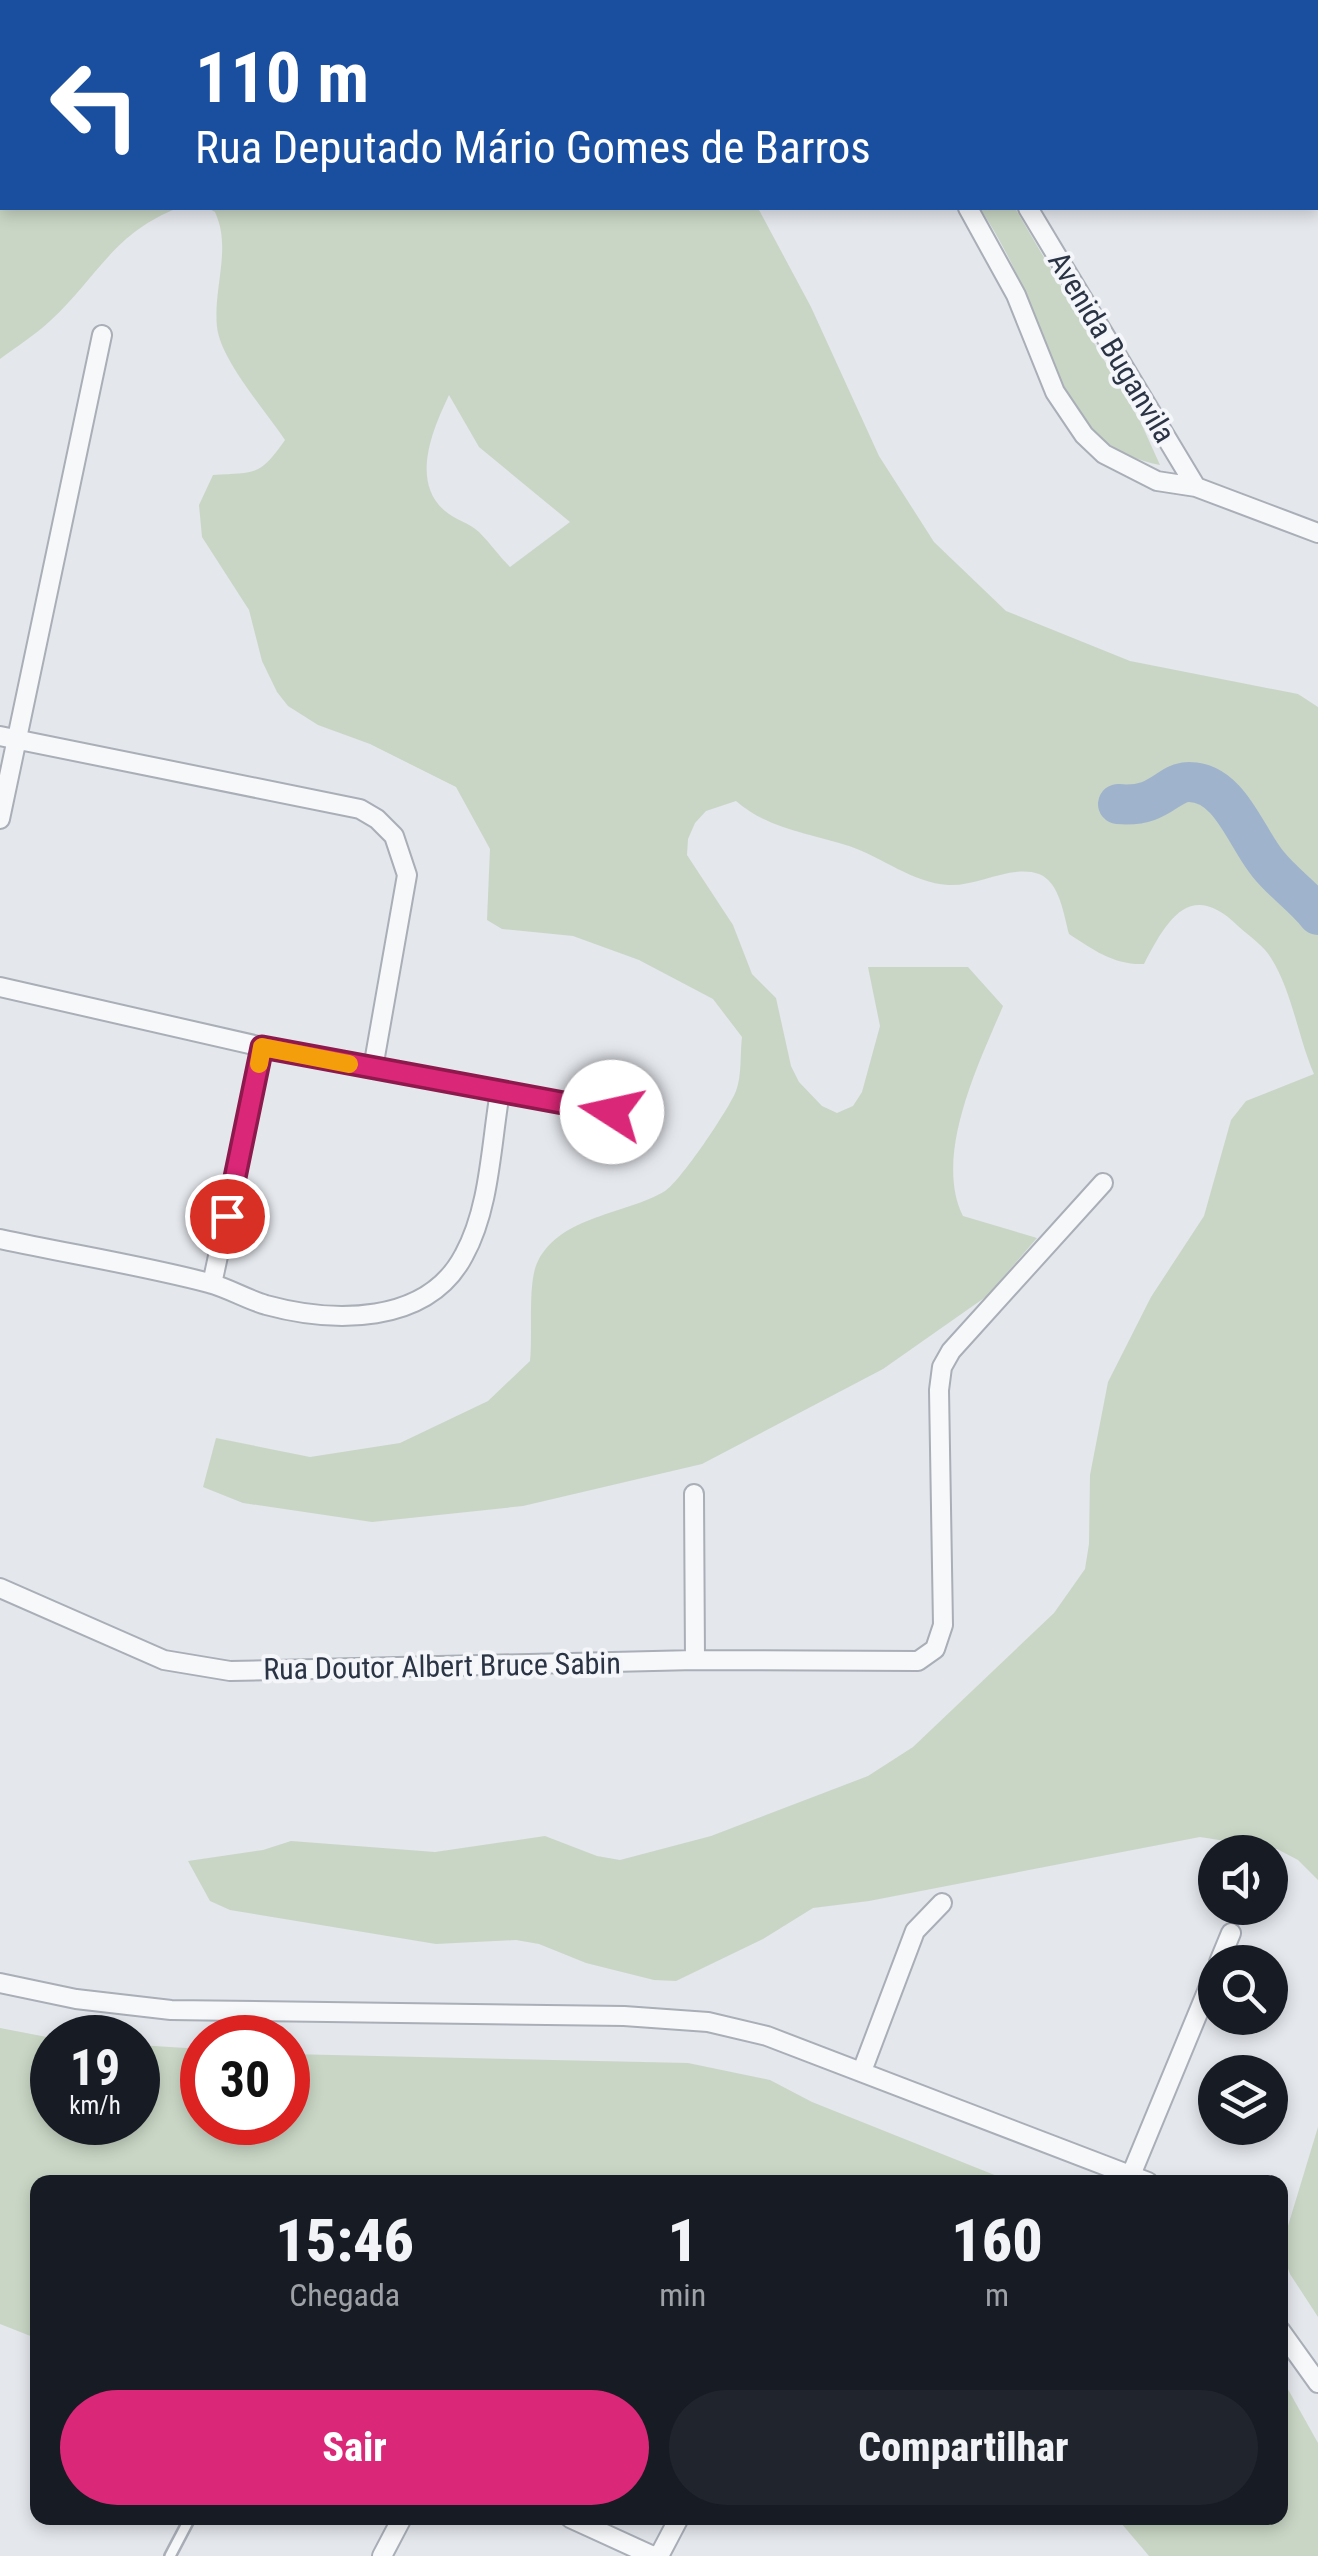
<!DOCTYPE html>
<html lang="pt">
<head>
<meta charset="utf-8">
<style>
  body { margin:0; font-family:"Roboto Condensed",sans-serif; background:#20242c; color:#f1f3f6; height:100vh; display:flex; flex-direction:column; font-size:38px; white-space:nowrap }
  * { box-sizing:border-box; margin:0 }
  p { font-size:32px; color:#9ea1a6 }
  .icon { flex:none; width:55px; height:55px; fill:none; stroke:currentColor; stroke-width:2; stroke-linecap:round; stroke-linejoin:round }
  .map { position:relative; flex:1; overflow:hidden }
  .side { position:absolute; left:30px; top:2175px; width:1258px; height:350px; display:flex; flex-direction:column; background:#171b24; border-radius:20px; box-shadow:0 5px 15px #0003 }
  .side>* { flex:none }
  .top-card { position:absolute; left:0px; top:0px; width:1320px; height:210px; box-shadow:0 5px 15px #0003; background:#1a4fa0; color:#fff; overflow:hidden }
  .tools { position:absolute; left:1198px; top:1835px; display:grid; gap:20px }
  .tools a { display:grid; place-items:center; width:90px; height:90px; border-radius:50%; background:#171b24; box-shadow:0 5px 15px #0003; font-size:50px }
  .speed { position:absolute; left:30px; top:2015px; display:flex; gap:20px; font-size:50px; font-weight:700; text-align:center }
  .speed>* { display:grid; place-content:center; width:130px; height:130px; border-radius:50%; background:#171b24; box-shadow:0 5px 15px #0003; line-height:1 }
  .speed small { font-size:25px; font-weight:400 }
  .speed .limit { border:15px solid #d22; background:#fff; color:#111 }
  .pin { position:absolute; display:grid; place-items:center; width:85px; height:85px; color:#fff; margin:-42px; border:5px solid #fff; border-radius:50%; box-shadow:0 2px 10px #0007 }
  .me { position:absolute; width:110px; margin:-55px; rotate:280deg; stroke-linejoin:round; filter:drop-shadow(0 0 8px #0008) }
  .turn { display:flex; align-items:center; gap:35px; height:210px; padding:0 30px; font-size:45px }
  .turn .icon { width:130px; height:130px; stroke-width:2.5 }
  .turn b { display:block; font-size:70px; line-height:85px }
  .eta { display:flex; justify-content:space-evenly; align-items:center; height:170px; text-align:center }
  .eta b { font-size:60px; font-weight:800; line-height:70px }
  .primary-button { display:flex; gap:20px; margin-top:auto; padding:20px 30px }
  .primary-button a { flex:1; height:115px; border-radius:60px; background:#db2777; color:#fff; font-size:40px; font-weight:800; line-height:115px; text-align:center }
  .primary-button a+a { background:#20242c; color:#f1f3f6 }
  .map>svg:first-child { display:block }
  .green { fill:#c9d6c5; fill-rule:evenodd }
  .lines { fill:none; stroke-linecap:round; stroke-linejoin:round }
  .river { stroke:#9fb4cc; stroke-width:40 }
  .lane-casing { stroke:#a9aeb7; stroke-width:14 }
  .street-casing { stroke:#a9aeb7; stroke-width:22 }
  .lane { stroke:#f7f8fa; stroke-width:9 }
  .street { stroke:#f7f8fa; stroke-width:18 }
  .route-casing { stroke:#8e194d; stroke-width:25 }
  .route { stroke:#db2777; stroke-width:18 }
  .slow { stroke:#f59e0b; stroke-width:18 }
  .labels { text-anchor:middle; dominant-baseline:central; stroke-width:8; stroke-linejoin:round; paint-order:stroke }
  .street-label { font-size:30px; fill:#2b3445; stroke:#f4f6f9 }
</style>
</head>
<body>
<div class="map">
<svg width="1318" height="2556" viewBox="0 0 1318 2556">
  <rect width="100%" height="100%" fill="#e4e7ec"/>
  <path class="green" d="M373 0H726V2H375Z
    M0 80 2 208H178C113 233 97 278 50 321 35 335 16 347 0 359Z
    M208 208H758L811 307 879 456 934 542 1006 611 1130 661 1298 694 1318 707V1880L1298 1860 1277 1849 1200 1837 869 1901 813 1908 763 1939 676 1981 654 1980 586 1963 539 1944 516 1940 436 1944 230 1910 210 1901 188 1861 263 1850 291 1841 435 1852 545 1836 597 1856 620 1860 711 1836 868 1776 913 1747 1054 1613 1085 1569 1089 1544 1090 1475 1108 1382 1151 1297 1204 1216 1231 1120 1246 1101 1314 1074C1298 1037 1292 991 1271 958 1264 946 1249 936 1238 926 1190 879 1167 920 1144 964 1113 965 1094 950 1069 934 1064 916 1060 882 1039 874 1012 864 976 887 948 885 913 883 882 857 849 846 811 834 766 828 736 801L706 811 695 823 688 839 687 855 733 925 752 974 776 998 791 1066 799 1082 822 1106 837 1113 853 1106 862 1092 880 1026 868 967H968L1003 1006C979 1063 933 1156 963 1216L1037 1238 987 1296 883 1369 702 1464 523 1506 372 1522 243 1503 203 1487 216 1438 310 1457 400 1443 488 1401 530 1361C533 1333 527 1282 538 1261 562 1215 625 1215 665 1191 680 1182 729 1109 736 1091 742 1076 740 1053 742 1037L713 999 639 960 573 936 502 929 487 920 490 849 456 787 370 744 318 725 288 706 277 692 262 661 249 610 202 537 199 505 213 475C256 472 259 477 285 440 266 411 221 361 217 327 213 287 232 249 215 212ZM449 395 479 447 570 522 510 567C499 556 490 543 479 532 470 523 455 520 445 511 410 481 433 429 449 395Z
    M980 208H1015L1141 423 1160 465C1071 448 1056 367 1027 297 1014 266 998 236 980 208Z
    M0 2028 52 2038V2122H138V2045L202 2049V2122H288V2054L688 2063 770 2080 812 2102 1012 2182H38L37 2338 33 2337 0 2324Z
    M1318 2127V2317L1290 2274 1281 2249Z
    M1280 2375 1318 2443V2556H1149L1121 2523 1108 2518H1280Z"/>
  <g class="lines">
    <path class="river" d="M1118 804C1161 808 1167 782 1189 782 1230 782 1246 838 1268 864 1283 883 1303 896 1318 915"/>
    <defs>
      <path id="lane" d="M170 2556 190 2518"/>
      <path id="street" d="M848 0 850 2
        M903 0 904 2
        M1257 0 1258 2
        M163 2 165 0
        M0 43H2
        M1318 96V97
        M968 208 1016 295 1055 392 1084 435 1104 454 1157 481 1196 487 1318 533
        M1028 208 1196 487
        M0 736 360 809 377 819 394 836 407 875 373 1068
        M0 819 102 335
        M0 987 263 1047 650 1119
        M0 1239C69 1254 140 1265 209 1283 228 1288 246 1299 266 1305 332 1323 427 1326 464 1255 490 1208 491 1144 500 1092
        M212 1284 263 1047
        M694 1494 695 1660
        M0 1588 164 1660 230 1671 695 1660 918 1661 935 1649 943 1625 939 1390 942 1367 951 1351 1103 1183
        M1219 1962 1231 1933
        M0 1983 76 1999 171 2010 624 2016 708 2022 767 2036 1148 2182
        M862 2071 915 1931 942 1903
        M1131 2175 1215 1972
        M1280 2330 1318 2383
        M570 2518 653 2556
        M382 2556 402 2518
        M659 2556 679 2518"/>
    </defs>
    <use href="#lane" class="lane-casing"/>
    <use href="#street" class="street-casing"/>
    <use href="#lane" class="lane"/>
    <use href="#street" class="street"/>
  </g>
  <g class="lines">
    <defs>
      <path id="route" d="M227 1216 262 1047 612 1112"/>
    </defs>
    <use href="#route" class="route-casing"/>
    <use href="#route" class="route"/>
    <path class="slow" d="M259 1064 262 1047 349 1064"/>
  </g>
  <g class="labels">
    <g class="street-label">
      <text transform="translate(1112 347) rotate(59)">Avenida Buganvila</text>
      <text transform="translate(442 1666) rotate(-1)">Rua Doutor Albert Bruce Sabin</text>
    </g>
  </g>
</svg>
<div class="tools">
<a><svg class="icon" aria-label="sound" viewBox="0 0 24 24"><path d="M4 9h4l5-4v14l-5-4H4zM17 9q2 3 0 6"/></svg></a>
<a><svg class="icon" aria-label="search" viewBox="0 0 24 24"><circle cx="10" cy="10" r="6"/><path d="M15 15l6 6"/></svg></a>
<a><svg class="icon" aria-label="layers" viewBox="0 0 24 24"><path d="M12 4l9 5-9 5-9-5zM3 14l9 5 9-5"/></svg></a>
</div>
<div class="speed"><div>19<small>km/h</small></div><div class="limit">30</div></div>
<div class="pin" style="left:227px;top:1216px;background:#d93025"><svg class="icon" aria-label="arrive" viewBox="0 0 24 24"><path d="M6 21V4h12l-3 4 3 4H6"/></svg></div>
<svg class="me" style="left:612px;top:1112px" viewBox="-20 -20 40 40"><circle r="19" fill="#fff"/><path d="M0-13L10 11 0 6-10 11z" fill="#db2777"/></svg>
<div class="top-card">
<div class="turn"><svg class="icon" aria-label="left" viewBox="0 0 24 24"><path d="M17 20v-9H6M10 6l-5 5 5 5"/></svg><div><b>110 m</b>Rua Deputado Mário Gomes de Barros</div></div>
</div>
<section class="side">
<div class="eta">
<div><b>15:46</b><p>Chegada</p></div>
<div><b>1</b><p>min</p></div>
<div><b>160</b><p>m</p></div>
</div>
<div class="primary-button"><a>Sair</a><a>Compartilhar</a></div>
</section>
</div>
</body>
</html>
